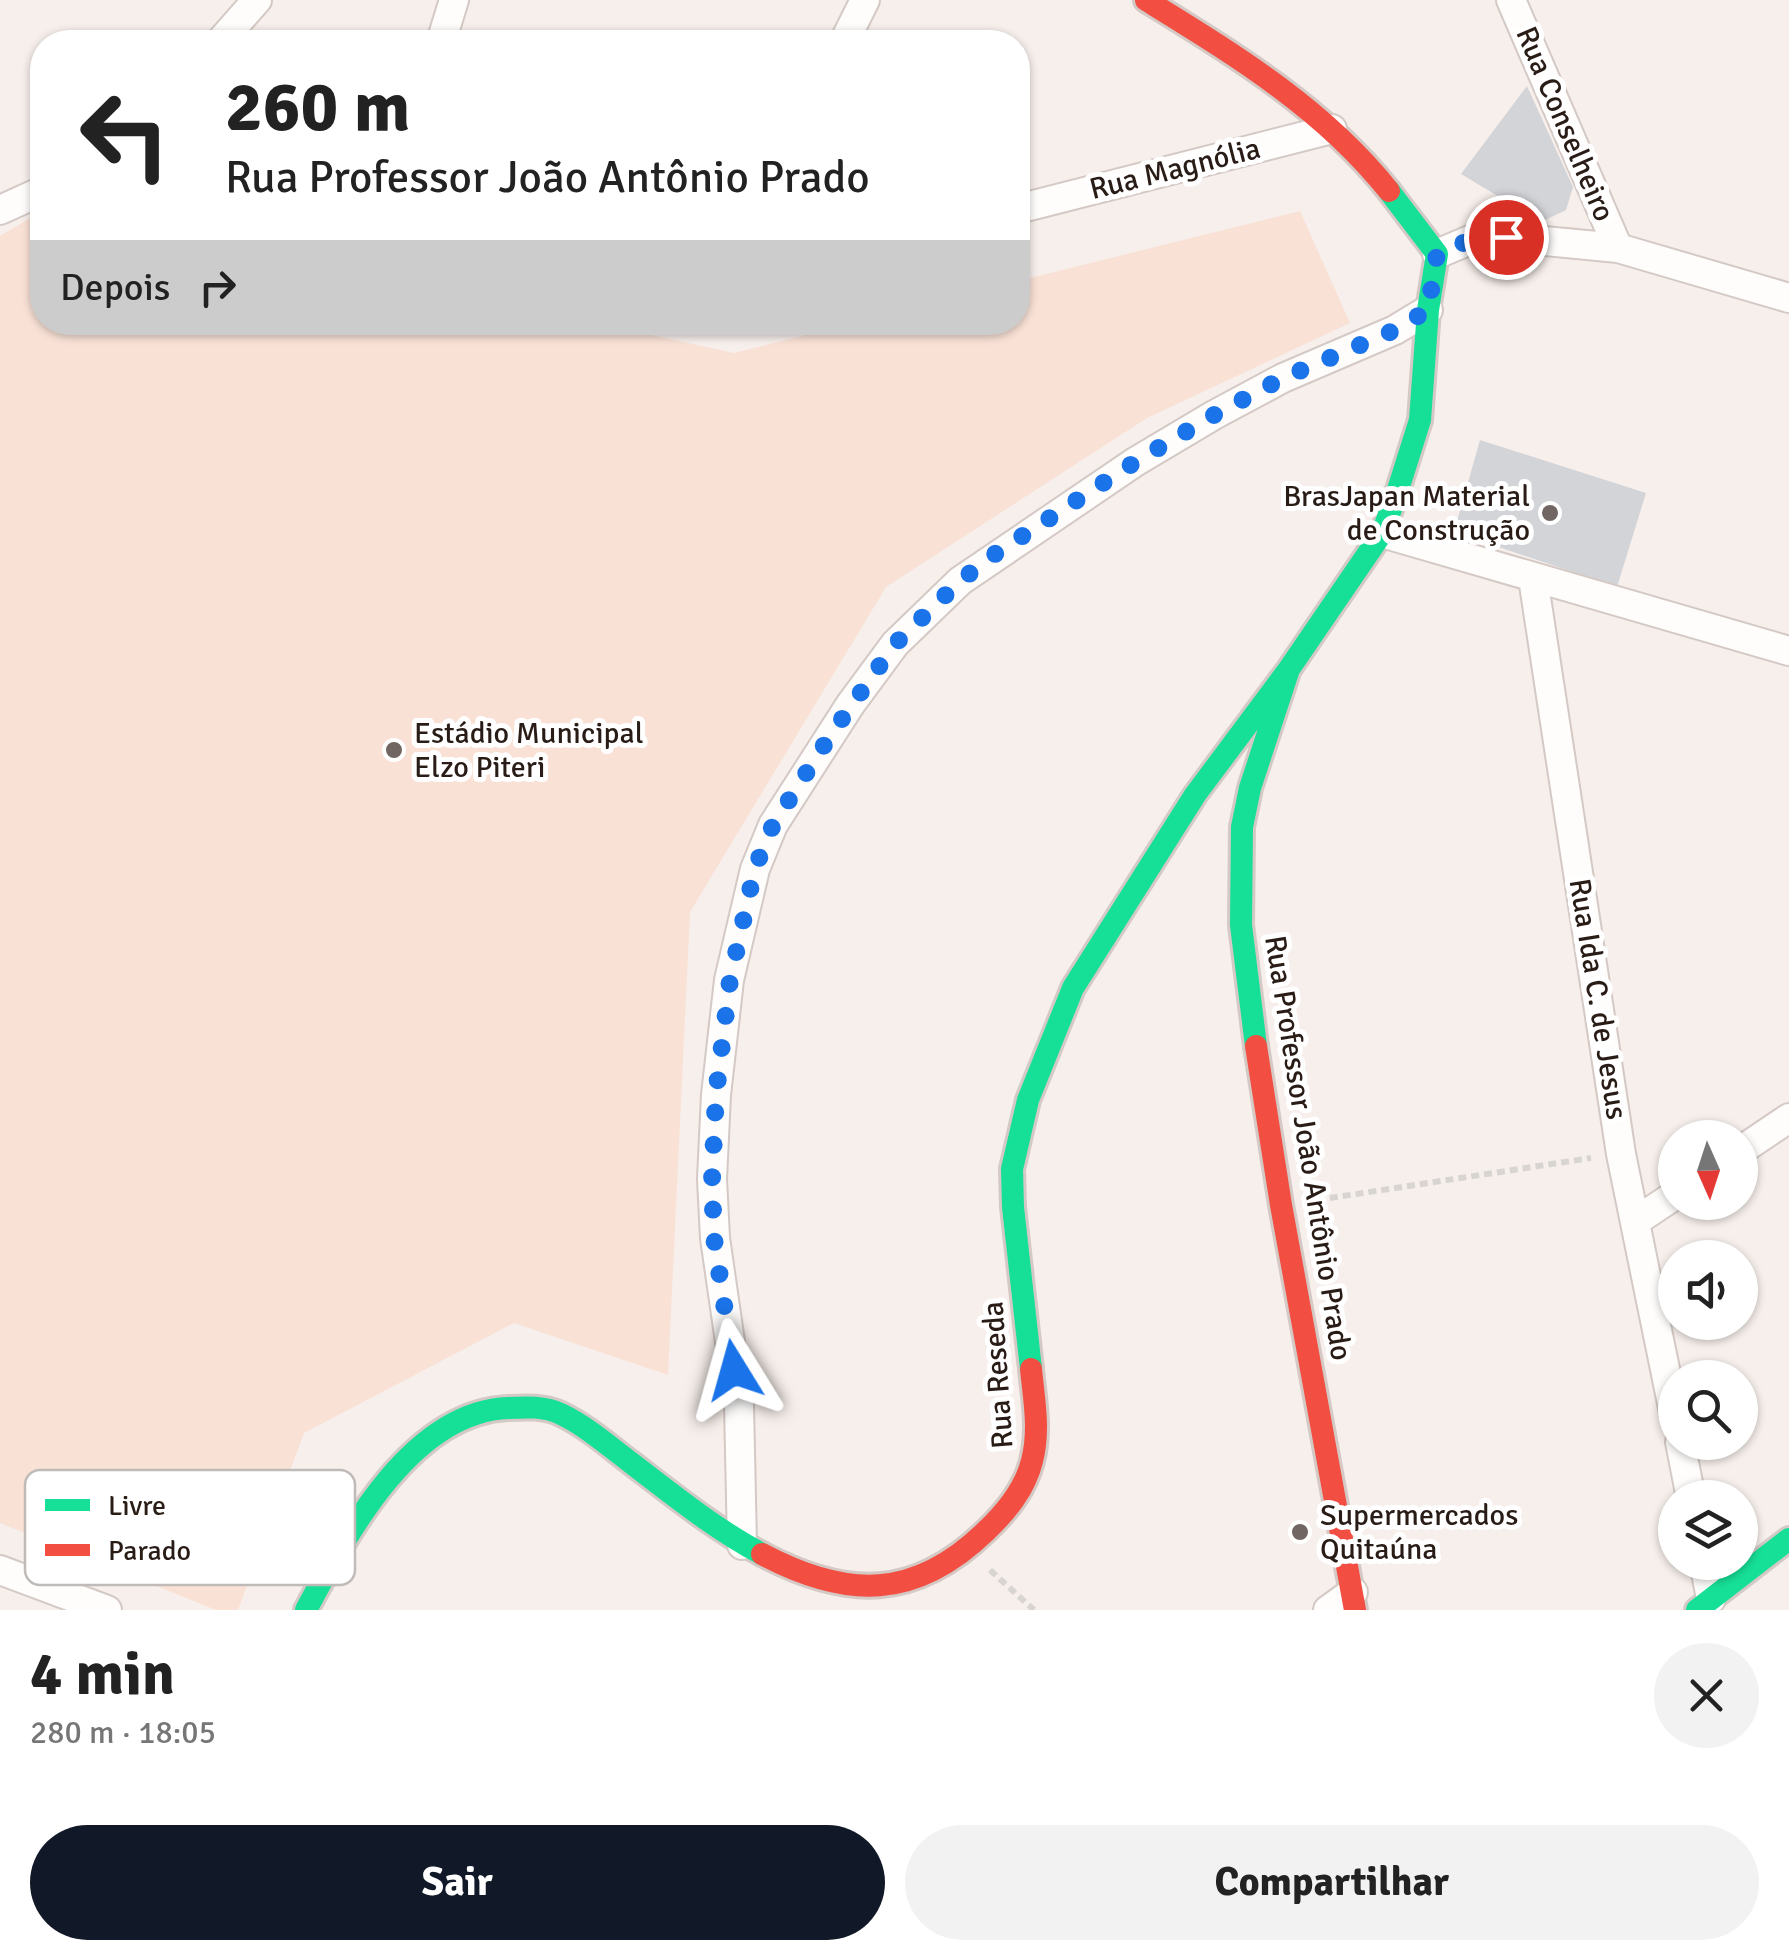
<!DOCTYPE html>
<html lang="pt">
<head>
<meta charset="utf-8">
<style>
  body { margin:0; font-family:Signika,sans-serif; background:#f2f2f2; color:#222; height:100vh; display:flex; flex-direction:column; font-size:38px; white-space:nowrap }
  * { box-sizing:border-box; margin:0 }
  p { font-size:32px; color:#767676 }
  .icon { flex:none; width:55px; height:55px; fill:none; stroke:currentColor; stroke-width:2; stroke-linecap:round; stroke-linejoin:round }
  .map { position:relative; height:1610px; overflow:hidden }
  .details { display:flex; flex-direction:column; background:#fff; flex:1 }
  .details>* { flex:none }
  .hud { position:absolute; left:30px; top:30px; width:1000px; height:305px; border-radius:40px; box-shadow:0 2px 8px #0004; background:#fff; color:#222; overflow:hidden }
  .needle { width:65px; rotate:177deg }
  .tools { position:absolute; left:1658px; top:1120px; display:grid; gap:20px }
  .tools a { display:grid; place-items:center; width:100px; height:100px; border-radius:50%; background:#fff; box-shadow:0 2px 8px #0004; font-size:50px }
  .pin { position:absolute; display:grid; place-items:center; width:85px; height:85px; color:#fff; margin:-42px; border:5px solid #fff; border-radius:50%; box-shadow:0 2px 10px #0007 }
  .me { position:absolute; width:110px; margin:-55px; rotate:352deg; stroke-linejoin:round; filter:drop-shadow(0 0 8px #0008) }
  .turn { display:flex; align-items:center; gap:35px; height:210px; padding:0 30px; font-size:45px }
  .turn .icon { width:130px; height:130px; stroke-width:2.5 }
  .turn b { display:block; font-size:70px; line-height:85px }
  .then { display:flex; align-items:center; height:95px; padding:0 30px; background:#0003; gap:20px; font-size:38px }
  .round { display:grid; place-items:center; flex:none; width:105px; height:105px; border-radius:52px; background:#f2f2f2 }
  .head { display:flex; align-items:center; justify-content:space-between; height:170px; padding:0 30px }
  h1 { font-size:60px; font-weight:700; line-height:75px }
  .action { display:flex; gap:20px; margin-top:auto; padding:20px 30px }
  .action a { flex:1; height:115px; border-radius:60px; background:#111827; color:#fff; font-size:40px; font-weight:700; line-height:115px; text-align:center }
  .action a+a { background:#f2f2f2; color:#222 }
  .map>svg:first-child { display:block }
  .green { fill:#f9e1d6 }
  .building { fill:#d3d4d8 }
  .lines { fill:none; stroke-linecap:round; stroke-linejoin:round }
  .street-casing { stroke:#d4c9c4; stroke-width:32 }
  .fast-casing { stroke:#d4c9c4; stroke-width:28 }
  .jam-casing { stroke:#d4c9c4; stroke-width:28 }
  .path { stroke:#d7d4d2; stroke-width:6; stroke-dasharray:8 5; stroke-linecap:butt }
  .street { stroke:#fefdfc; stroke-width:28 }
  .fast { stroke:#16e098; stroke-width:22 }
  .jam { stroke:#f24e42; stroke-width:22 }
  .route { stroke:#1a73e8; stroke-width:18; stroke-dasharray:0 32.4 }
  .poi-dot { fill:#716661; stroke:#fff; stroke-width:4 }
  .labels { text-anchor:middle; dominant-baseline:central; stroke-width:10; stroke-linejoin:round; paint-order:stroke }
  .street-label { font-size:30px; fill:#291c16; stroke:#fff }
  .poi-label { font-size:30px; fill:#291c16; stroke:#fff; text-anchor:start }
  .key { fill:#fff; stroke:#bfbbb9; stroke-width:2.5 }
  .key-label { font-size:28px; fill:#291c16 }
</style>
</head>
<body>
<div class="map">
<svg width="1789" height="1610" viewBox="0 0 1789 1610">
  <rect width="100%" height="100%" fill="#f7efeb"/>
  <path class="green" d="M42 211V322H592L734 353 854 323 1018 322V281L1300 211 1350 323 1147 418 886 587 690 912 668 1375 514 1323 304 1433 238 1610H216L0 1523V236Z"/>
  <path class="building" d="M1527 86 1573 187 1566 210 1541 222 1461 174Z
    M1480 440 1646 493 1617 587 1454 532Z"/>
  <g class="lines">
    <defs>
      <path id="street" d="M1511 0 1618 248
        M220 42 257 0
        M441 42 454 0
        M844 42 865 0
        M1018 209 1332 129
        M0 210 42 191
        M1437 254 1482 235 1618 248 1789 298
        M1382 533 1789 651
        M1533 578 1621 1154 1675 1418
        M1740 1151 1789 1118
        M1636 1221 1675 1195
        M1680 1442 1691 1498
        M742 1545 739 1404 715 1238 712 1179 716 1095 729 980 755 869 773 825 850 705 895 644 960 581 1135 462 1214 415 1283 378 1395 330 1428 310
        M1704 1562 1711 1599
        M0 1570 107 1610
        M1328 1610 1353 1592"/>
      <path id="fast" d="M1256 1046 1241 925 1242 827 1250 788 1289 669 1382 533 1396 496 1420 420 1428 310 1437 254 1389 191
        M1031 1369 1013 1207 1012 1169 1028 1100 1073 988 1195 795 1289 669
        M306 1610C347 1534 411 1412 508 1408 526 1407 545 1406 561 1414 586 1426 609 1446 630 1462 673 1495 715 1529 762 1554
        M1697 1610 1789 1539"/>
      <path id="jam" d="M1146 0C1235 55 1323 108 1389 191
        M1256 1046 1281 1205 1355 1610
        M762 1554C847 1599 915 1600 986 1531 1007 1511 1025 1489 1032 1461 1040 1430 1034 1400 1031 1369"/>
    </defs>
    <use href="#street" class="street-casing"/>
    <use href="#fast" class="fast-casing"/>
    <use href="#jam" class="jam-casing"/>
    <path class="path" d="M1317 1200 1591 1158
      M990 1570 1034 1610"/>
    <use href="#street" class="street"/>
    <use href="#fast" class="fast"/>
    <use href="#jam" class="jam"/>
  </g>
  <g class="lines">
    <path class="route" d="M734 1370 714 1238 712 1180 716 1094 730 980 755 868 773 825 830 736 895 644 960 581 992 556 1135 462 1214 415 1283 378 1395 330 1428 310 1437 254 1482 235 1506 237"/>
  </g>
  <g class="poi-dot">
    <circle cx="1550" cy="513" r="10"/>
    <circle cx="394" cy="750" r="10"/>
    <circle cx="1300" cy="1532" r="10"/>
  </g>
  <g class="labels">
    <g class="street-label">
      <text transform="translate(1565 124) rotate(67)">Rua Conselheiro</text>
      <text transform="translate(1175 169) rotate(-14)">Rua Magnólia</text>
      <text transform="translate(1598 999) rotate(81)">Rua Ida C. de Jesus</text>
      <text transform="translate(1308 1148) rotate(81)">Rua Professor João Antônio Prado</text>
      <text transform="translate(998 1375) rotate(-94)">Rua Reseda</text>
    </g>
    <g class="poi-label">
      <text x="1530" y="496" text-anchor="end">BrasJapan Material<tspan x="1530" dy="34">de Construção</tspan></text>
      <text x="414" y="733">Estádio Municipal<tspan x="414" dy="34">Elzo Piteri</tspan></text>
      <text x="1320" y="1515">Supermercados<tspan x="1320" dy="34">Quitaúna</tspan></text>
    </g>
  </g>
  <rect x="25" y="1470" width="330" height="115" rx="15" class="key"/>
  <rect x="45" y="1499" width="45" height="12" fill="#16e098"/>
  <rect x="45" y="1544" width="45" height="12" fill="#f24e42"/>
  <g class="key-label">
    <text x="108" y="1515">Livre</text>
    <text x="108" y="1560">Parado</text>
  </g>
</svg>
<div class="tools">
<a><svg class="needle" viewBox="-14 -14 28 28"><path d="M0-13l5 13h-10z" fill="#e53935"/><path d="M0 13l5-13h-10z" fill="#767676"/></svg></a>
<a><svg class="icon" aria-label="sound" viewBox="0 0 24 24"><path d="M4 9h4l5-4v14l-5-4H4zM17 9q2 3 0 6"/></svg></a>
<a><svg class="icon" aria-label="search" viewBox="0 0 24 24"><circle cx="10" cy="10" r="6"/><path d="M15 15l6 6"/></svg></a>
<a><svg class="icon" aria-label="layers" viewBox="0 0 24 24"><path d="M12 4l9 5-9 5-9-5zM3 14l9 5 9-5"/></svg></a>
</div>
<div class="pin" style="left:1506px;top:237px;background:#d93025"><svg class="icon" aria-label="arrive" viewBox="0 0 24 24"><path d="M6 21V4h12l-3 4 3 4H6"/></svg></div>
<svg class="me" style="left:734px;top:1370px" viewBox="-20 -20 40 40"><path d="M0-17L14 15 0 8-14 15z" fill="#1a73e8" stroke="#fff" stroke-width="4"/></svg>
<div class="hud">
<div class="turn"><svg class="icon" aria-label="left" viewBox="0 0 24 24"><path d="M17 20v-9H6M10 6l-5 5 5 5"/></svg><div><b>260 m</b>Rua Professor João Antônio Prado</div></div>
<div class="then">Depois<svg class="icon" aria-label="right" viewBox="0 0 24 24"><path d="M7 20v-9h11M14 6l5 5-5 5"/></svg></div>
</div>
</div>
<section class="details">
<div class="head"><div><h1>4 min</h1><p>280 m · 18:05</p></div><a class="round"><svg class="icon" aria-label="close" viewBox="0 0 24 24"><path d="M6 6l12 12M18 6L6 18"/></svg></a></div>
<div class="action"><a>Sair</a><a>Compartilhar</a></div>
</section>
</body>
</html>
